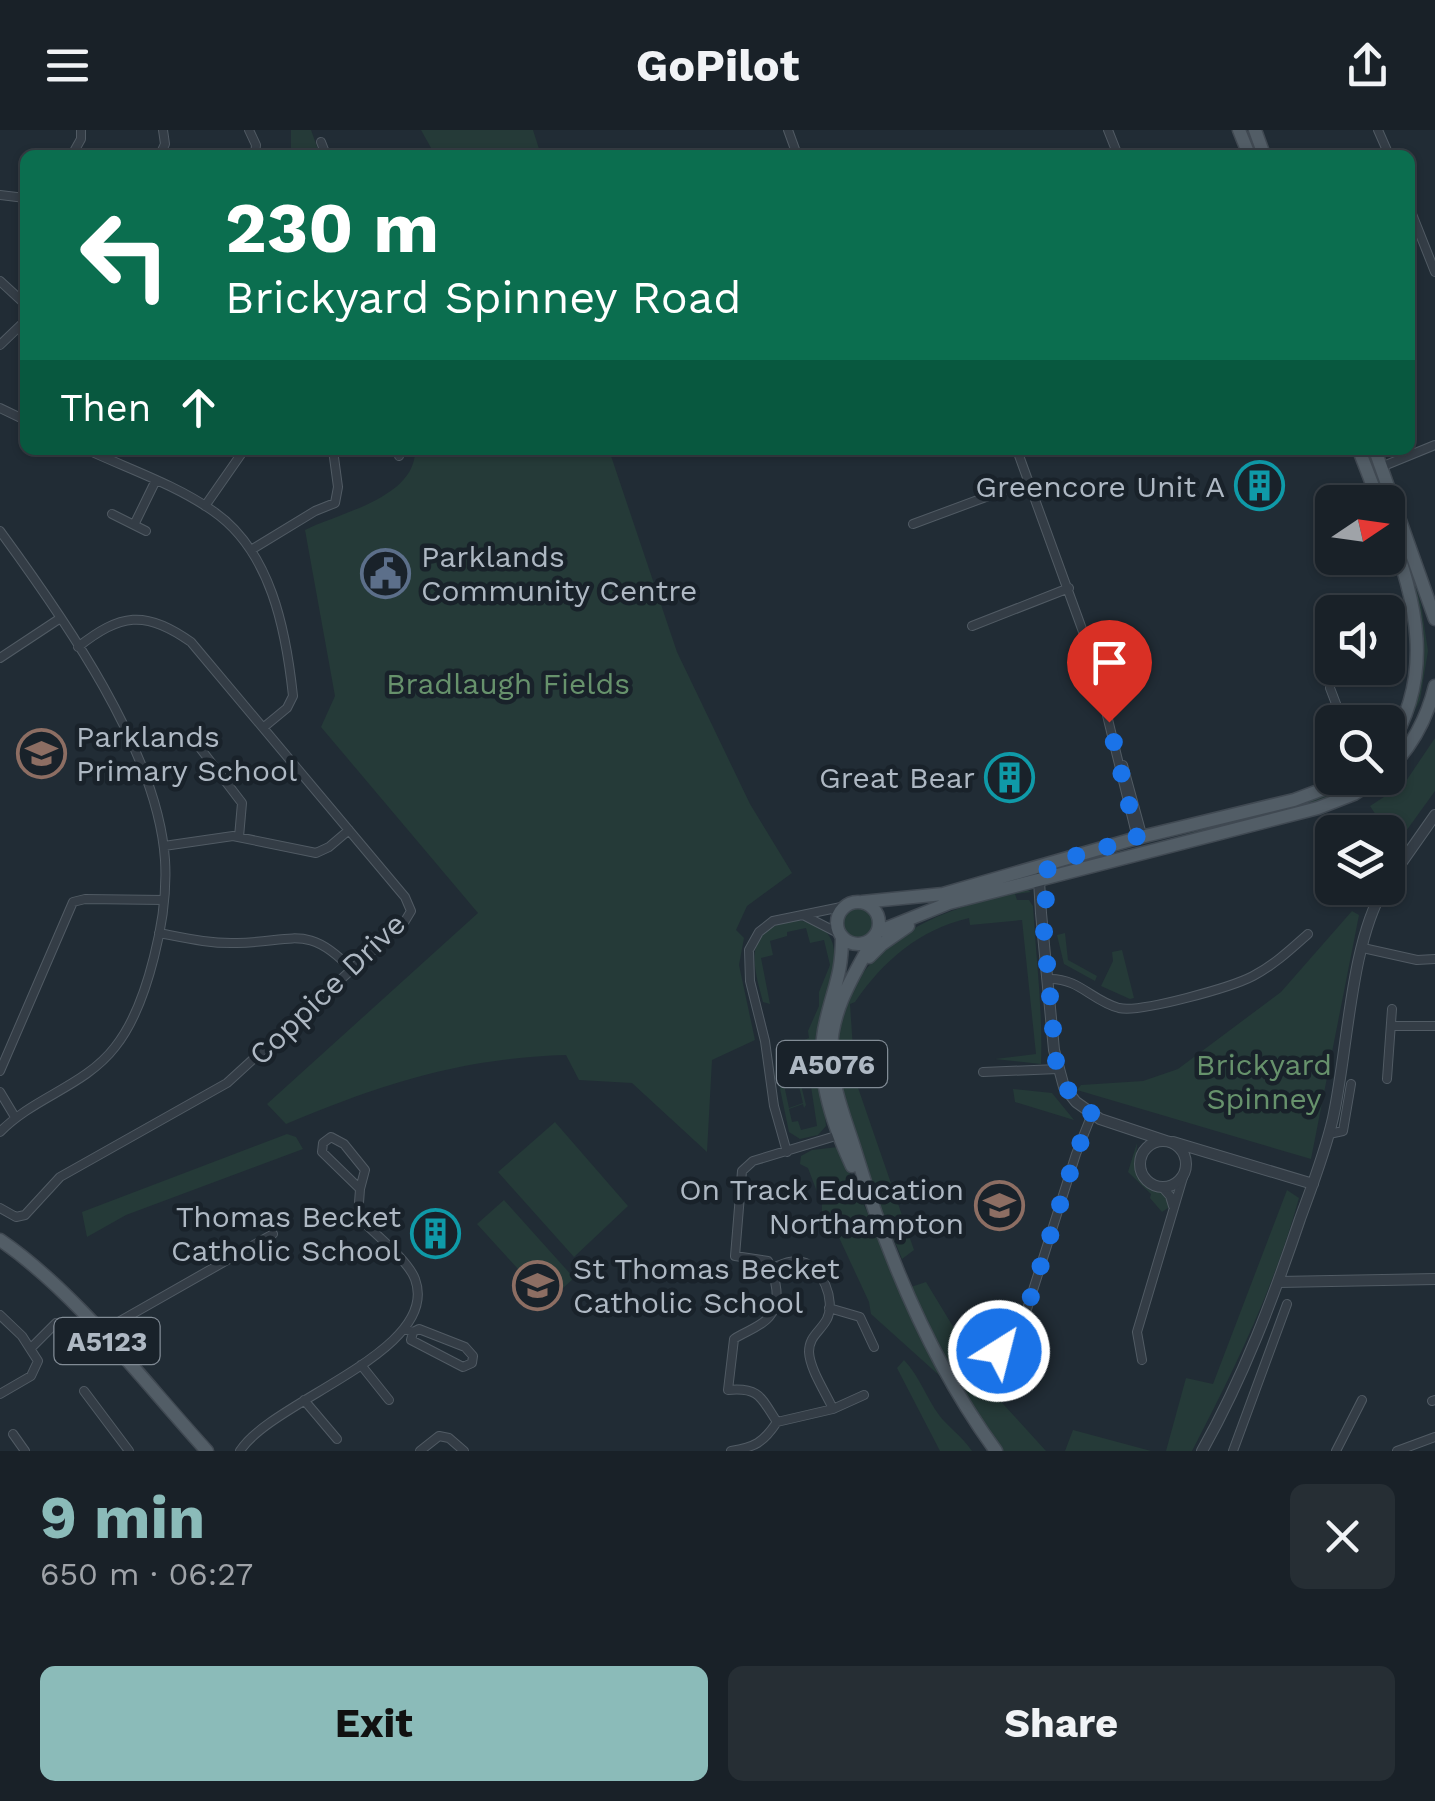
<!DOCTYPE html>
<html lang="en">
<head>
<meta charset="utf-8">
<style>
  body { margin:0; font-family:"Work Sans",sans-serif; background:#262e34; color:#f1f3f6; height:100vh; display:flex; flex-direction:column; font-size:38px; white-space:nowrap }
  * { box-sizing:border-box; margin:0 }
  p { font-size:32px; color:#9fa3a8 }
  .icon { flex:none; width:55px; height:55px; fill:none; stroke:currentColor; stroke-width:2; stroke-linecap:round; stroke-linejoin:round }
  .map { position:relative; height:1321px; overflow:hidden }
  .drawer { display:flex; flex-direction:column; background:#192128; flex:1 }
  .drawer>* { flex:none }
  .banner { position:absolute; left:20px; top:20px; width:1395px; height:305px; border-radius:15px; box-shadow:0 2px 8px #0004,0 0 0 2px #373e45; background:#0b6e4f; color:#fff; overflow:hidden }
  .needle { width:65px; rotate:77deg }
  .fabs { position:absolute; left:1315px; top:355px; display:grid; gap:20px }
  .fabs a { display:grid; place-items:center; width:90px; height:90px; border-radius:15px; background:#192128; box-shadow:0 2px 8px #0004,0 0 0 2px #373e45; font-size:50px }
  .pin { position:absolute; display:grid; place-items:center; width:85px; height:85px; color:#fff; margin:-102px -42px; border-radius:50% 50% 50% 0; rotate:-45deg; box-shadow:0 0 10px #0007 }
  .pin .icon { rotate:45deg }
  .me { position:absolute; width:110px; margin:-55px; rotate:36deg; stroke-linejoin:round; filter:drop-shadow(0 0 8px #0008) }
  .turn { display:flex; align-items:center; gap:35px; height:210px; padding:0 40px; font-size:45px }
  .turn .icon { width:130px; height:130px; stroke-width:2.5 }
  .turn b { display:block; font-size:70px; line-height:85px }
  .then { display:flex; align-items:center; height:95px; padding:0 40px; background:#0003; gap:20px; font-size:38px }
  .round { display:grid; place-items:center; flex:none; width:105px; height:105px; border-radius:15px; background:#262e34 }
  .summary { display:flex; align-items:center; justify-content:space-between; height:170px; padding:0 40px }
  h1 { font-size:60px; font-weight:700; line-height:75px; color:#8bbbb9 }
  .action { display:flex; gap:20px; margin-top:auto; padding:20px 40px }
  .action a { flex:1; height:115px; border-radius:15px; background:#8bbbb9; color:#111; font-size:40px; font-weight:700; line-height:115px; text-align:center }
  .action a+a { background:#262e34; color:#f1f3f6 }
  header { display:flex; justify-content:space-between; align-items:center; height:130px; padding:0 40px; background:#192128; font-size:45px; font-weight:700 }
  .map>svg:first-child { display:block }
  .green { fill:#253a38 }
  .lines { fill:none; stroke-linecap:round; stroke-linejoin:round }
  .minor-casing { stroke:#515b64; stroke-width:10 }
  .tertiary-casing { stroke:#515b64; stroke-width:12 }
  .primary-casing { stroke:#404952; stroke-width:15 }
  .minor { stroke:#343d46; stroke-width:8 }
  .tertiary { stroke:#343d46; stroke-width:10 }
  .primary { stroke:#525d66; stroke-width:12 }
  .route { stroke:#1a73e8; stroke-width:18; stroke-dasharray:0 32.4 }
  .labels { text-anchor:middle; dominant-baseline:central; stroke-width:9; stroke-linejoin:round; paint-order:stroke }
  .shield { fill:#19222a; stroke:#818b95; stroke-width:2.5 }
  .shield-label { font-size:28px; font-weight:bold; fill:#aeb8c3 }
  .poi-label { font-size:30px; fill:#aeb8c3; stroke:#19222a; text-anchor:end }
  .park-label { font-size:30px; fill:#67926c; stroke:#19222a }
  .street-label { font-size:30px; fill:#aeb8c3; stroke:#19222a }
</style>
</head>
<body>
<header><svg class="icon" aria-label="menu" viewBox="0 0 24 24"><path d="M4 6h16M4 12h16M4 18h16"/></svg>GoPilot<svg class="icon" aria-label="share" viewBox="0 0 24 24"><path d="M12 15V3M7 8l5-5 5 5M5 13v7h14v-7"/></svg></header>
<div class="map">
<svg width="1435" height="1321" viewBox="0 0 1435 1321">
  <rect width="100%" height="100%" fill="#212c35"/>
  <path class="green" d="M291 0H311L320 25H291Z
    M421 0H533L541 25H435Z
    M415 320H609L677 522 750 674 792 743 747 776 736 800 744 808 739 835 755 910 712 930 707 1022 632 953 579 950 566 925C462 928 381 954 286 994L267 974 478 783 321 597 335 566 305 400C338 383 416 368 415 320Z
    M1381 351C1418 453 1435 536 1388 631V625L1402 607 1420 570 1428 521 1421 474Z
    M1435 608V661L1396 715 1370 676 1404 654Z
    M1362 648H1368C1311 687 1237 691 1172 708L1308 670Z
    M1026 759 1031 762 1015 764 1017 770H1029L1033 776C1036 829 1043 880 1041 934L995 929 1036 924 1022 790 970 795 969 788C919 800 884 830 855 872L850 874 855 949 914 1120 902 1129C879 1071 836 985 835 924 833 866 876 817 926 792 957 776 995 768 1026 759Z
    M842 793a16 16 0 1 1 32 0a16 16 0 1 1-32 0Z
    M1352 781 1359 785 1311 1029 1077 960 1081 955 1143 951 1178 939 1281 862Z
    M793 790C868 794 819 871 815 911 813 940 825 967 826 996L818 1005 800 1009 789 1002 777 944 781 941 789 978 803 973 797 948 784 949 794 946 793 939 798 943 806 975 804 978 803 974 789 979 792 992 798 991 801 1000 817 996 804 910 809 908 808 901 819 876V862L830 835 824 810 810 813 806 798 787 802V806L770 811 773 825 761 828 770 874 763 872C753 834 742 801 793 790Z
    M1065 803 1068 830 1097 846 1095 851 1064 834 1057 805Z
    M1122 820 1134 868 1130 869 1101 856 1113 831 1112 822Z
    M1013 959 1052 963 1074 990 1015 972Z
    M555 992 628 1076 574 1127 498 1042Z
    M287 1004 296 1007 303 1019 126 1085 87 1107 82 1082Z
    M1137 1013 1136 1034 1141 1048 1163 1060 1170 1071 1168 1078 1162 1082 1150 1068 1151 1064 1128 1042Z
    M838 1017 941 1247 871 1184 869 1172 836 1101 822 1096V1075L808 1038 800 1034 801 1026 812 1020Z
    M1287 1060 1299 1068C1274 1158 1235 1238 1192 1321H1166L1186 1248 1213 1254Z
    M504 1070 574 1148 548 1172 477 1094Z
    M926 1152 994 1264 1046 1321H1002C966 1269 937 1215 911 1157Z
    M904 1230C920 1247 926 1267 939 1285 948 1297 962 1306 972 1321H940L897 1238Z
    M1073 1300 1151 1321H1065Z"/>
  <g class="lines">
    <defs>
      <path id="minor" d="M249 0 256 15 255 25
        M788 0 797 25
        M1108 0 1118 25
        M1378 0 1389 25
        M321 12 326 25
        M72 25 81 9V0
        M160 25 165 14 163 0
        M0 65 25 68
        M1410 79 1435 142
        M0 151 25 174
        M0 215 25 191
        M0 278 25 290
        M88 320C129 339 176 355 213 381 271 421 286 500 293 566L287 578 264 597
        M398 320 399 326
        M1017 320 1094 532 1137 708
        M1381 337 1435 315
        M205 376 244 320
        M112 384 134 395
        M913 394 1029 351
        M0 401C63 487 158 621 165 730 167 762 162 796 154 827 146 859 135 892 115 917 85 956 34 967 0 1002
        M146 401 134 395 155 352
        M251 420 315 381 335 373 338 357 333 320
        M972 496 1069 458
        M0 528 59 489
        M1330 558 1343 592
        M208 606 197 614 242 673 239 707
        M1123 635 1143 708
        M164 716 233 706 316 723 329 717 349 700
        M805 786 840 804
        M159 803C185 808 211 814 237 813 293 812 308 793 352 840
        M1363 818 1417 830 1435 829
        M1049 849C1079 848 1092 871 1119 878 1141 883 1232 857 1253 846 1274 835 1290 820 1308 804
        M1391 896H1435
        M0 941 73 772 85 769 164 770
        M983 942 1058 939
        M1387 949 1392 879
        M0 962 15 987
        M1329 1004 1343 1001 1351 954
        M787 1022 774 976 765 911 750 851 749 820 759 802 773 791 846 776
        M1163 1058 1170 1066 1173 1076
        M0 1078 16 1087 25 1085 60 1047 227 953 405 791 411 781 405 767 191 512C145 479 120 484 78 517
        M772 1138C781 1135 791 1129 802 1132 822 1136 836 1170 827 1189 820 1202 809 1206 809 1222 810 1240 826 1263 833 1279
        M829 1178 860 1187 874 1217
        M0 1185 22 1206 38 1231 31 1246 0 1264
        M405 1199 413 1202 419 1199 465 1217 473 1226 472 1233 463 1237 411 1210 413 1202
        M986 1202 1019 1249
        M99 1203 273 1104
        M31 1218 56 1193
        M999 1221 1017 1207 1022 1195 1076 1024 1092 984
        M1142 1230 1137 1202 1184 1044
        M361 1235 389 1270
        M84 1261 129 1321
        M304 1270 337 1309
        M1432 1271 1435 1270
        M777 1292 833 1279 864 1265
        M13 1304 25 1321
        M240 1321C272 1270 442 1221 415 1149 408 1130 373 1102 358 1087L360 1059 322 1022 323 1013 331 1007 344 1014 365 1040 360 1059
        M420 1321 439 1306 449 1308 464 1321
        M731 1321C755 1317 763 1313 777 1292 761 1268 760 1257 728 1260L734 1209C744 1202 761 1197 769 1187 782 1173 776 1147 768 1131L735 1126 742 1041 753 1031 839 1005
        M1233 1321 1287 1174
        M1336 1321 1362 1270
        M1397 1321 1435 1307"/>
      <path id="tertiary" d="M1042 744 1039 751 1041 783 1054 920 1064 957 1076 972 1100 989 1166 1011
        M1388 752 1435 685
        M1140 1034a23 23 0 1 1 46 0a23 23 0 1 1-46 0Z
        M1173 1012 1313 1054
        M1279 1152 1435 1149
        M1202 1321C1243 1248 1273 1169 1300 1089 1312 1056 1325 1023 1333 988 1348 920 1350 815 1384 758"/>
      <path id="primary" d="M1239 0 1249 25
        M1255 0 1264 25
        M1359 320 1379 372
        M1375 320 1435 489
        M1388 395C1417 474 1435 545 1388 619
        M1388 640C1412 617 1427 588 1435 556
        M837 793a21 21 0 1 1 42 0a21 21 0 1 1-42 0Z
        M862 772 943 764 1137 708 1294 670 1353 648
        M877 802 949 773 1318 678 1354 664 1378 648
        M842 807C842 845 834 856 826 891 814 940 831 991 852 1036
        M874 808C855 843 831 879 831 921 831 954 844 986 854 1017 886 1123 930 1231 996 1321
        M869 827 882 814 908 796
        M0 1110C75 1161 145 1253 207 1321"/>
    </defs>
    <use href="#minor" class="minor-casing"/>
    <use href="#tertiary" class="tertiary-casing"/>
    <use href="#primary" class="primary-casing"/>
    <use href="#minor" class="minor"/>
    <use href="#tertiary" class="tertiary"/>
    <use href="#primary" class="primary"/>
  </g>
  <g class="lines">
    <path class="route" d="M999 1221 1012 1212 1022 1195 1076 1024 1092 984 1064 956 1056 931 1044 801 1046 766 1043 743 1058 731 1137 708 1109 592"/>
  </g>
  <defs>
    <symbol id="building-ring" viewBox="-11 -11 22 22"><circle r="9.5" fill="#19222a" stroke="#0f9aa8" stroke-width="1.5"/><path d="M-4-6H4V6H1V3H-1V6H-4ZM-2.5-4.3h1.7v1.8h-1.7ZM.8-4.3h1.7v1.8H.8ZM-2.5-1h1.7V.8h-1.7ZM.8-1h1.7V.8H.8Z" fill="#0f9aa8"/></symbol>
    <symbol id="civic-ring" viewBox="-11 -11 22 22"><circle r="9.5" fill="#19222a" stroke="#5c6f8a" stroke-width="1.5"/><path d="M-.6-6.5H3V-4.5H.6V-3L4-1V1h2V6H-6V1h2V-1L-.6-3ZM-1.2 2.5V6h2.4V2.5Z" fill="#5c6f8a"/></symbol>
    <symbol id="school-ring" viewBox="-11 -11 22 22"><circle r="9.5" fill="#19222a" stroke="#8d6e63" stroke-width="1.5"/><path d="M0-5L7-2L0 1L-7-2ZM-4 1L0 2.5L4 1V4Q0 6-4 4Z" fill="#8d6e63"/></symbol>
  </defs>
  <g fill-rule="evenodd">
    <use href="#building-ring" x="1232" y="328" width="55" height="55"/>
    <use href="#civic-ring" x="358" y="416" width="55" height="55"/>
    <use href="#school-ring" x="14" y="596" width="55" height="55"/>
    <use href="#building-ring" x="982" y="620" width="55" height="55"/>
    <use href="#school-ring" x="972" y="1048" width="55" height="55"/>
    <use href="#building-ring" x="408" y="1076" width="55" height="55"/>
    <use href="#school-ring" x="510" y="1128" width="55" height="55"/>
  </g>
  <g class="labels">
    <g class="shield">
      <rect x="777" y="911" width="110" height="46" rx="8"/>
      <rect x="54.5" y="1188" width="105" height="46" rx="8"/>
    </g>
    <g class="shield-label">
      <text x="832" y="934">A5076</text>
      <text x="107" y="1211">A5123</text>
    </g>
    <g class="poi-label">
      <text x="1225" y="356">Greencore Unit A</text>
      <text x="421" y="426" text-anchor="start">Parklands<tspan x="421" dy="34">Community Centre</tspan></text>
      <text x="76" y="606" text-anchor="start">Parklands<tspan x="76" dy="34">Primary School</tspan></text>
      <text x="975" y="647">Great Bear</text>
      <text x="964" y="1059">On Track Education<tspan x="964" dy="34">Northampton</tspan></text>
      <text x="401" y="1086">Thomas Becket<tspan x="401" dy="34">Catholic School</tspan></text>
      <text x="573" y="1138" text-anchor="start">St Thomas Becket<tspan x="573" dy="34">Catholic School</tspan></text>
    </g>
    <g class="park-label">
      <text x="508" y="553">Bradlaugh Fields</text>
      <text x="1264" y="934">Brickyard<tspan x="1264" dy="34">Spinney</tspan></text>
    </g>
    <g class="street-label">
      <text transform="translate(327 859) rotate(-44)">Coppice Drive</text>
    </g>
  </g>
</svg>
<div class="fabs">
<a><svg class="needle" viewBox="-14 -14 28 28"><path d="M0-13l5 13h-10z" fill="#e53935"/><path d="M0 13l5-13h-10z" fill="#9fa3a8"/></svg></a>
<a><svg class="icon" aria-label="sound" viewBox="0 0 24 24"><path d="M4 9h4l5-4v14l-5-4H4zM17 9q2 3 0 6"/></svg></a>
<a><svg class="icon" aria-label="search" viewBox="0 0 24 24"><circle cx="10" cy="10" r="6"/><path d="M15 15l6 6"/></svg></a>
<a><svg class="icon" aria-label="layers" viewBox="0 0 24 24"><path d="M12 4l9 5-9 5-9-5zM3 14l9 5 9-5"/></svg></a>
</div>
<div class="pin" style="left:1109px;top:592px;background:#d93025"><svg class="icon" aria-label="arrive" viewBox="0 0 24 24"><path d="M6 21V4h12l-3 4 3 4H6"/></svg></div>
<svg class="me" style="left:999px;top:1221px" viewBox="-20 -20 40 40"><circle r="17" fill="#1a73e8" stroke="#fff" stroke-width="3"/><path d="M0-11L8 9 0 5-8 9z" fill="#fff"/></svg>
<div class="banner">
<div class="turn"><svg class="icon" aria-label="left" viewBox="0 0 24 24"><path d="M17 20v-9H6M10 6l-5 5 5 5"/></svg><div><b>230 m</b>Brickyard Spinney Road</div></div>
<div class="then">Then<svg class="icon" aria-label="ahead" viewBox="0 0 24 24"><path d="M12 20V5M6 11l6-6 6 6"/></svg></div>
</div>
</div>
<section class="drawer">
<div class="summary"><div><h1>9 min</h1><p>650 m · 06:27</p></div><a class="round"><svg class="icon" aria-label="close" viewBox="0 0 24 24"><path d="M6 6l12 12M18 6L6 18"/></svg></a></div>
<div class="action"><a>Exit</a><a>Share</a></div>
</section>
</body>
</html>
